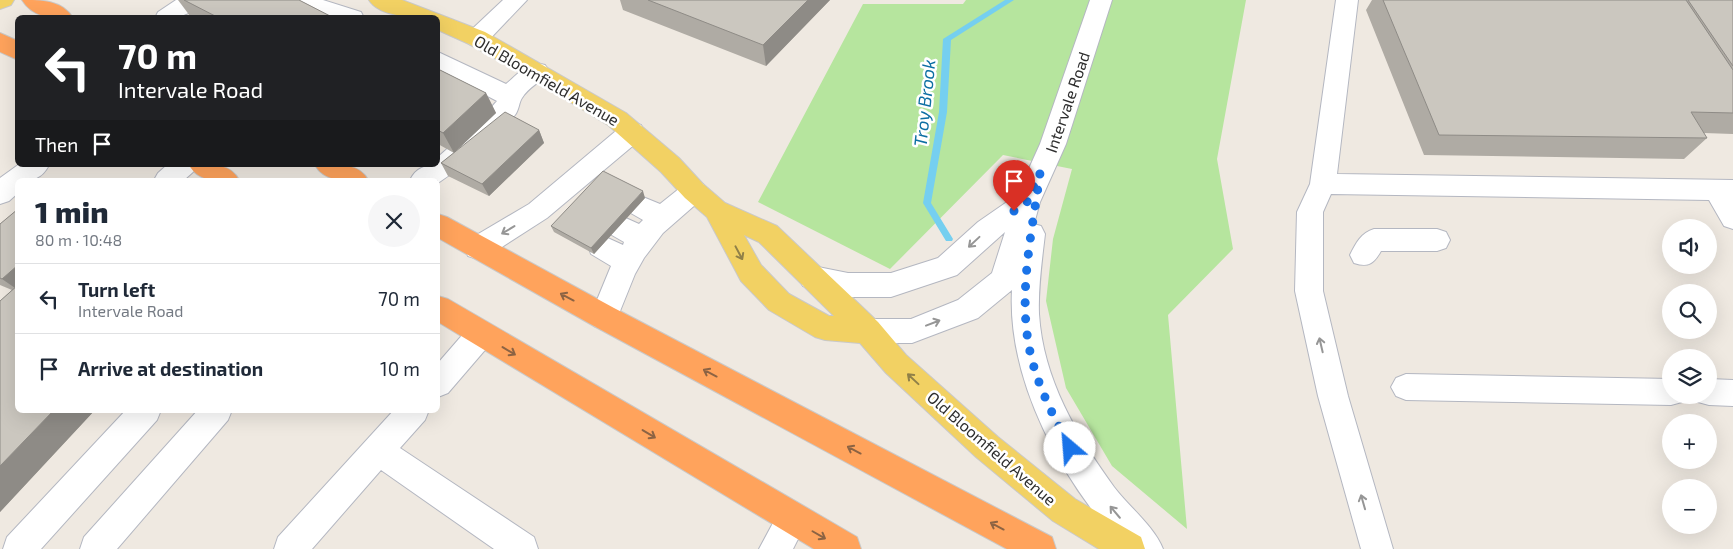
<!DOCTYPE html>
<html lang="en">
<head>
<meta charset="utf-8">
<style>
  body { margin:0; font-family:"Exo 2",sans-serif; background:#f6f6f7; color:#1f2937; height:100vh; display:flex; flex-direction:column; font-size:19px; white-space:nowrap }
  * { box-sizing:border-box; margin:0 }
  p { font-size:16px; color:#747a83 }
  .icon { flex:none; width:28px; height:28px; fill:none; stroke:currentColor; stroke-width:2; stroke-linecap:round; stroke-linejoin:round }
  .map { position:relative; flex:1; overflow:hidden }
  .sheet { position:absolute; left:15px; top:178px; width:425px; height:235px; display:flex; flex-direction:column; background:#fff; border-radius:8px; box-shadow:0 5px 20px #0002 }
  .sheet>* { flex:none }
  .banner { position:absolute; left:15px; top:15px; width:425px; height:152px; border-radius:8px; box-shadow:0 5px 20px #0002; background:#202124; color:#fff; overflow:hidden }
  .tools { position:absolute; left:1662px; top:219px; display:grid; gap:10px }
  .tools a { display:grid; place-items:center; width:55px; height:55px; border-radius:50%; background:#fff; box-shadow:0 5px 20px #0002; font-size:25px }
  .pin { position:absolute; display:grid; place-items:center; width:42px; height:42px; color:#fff; margin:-51px -21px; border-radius:50% 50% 50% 0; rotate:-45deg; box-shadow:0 0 5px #0007 }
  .pin .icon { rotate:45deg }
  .me { position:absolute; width:55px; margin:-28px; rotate:333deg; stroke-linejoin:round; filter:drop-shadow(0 0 4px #0008) }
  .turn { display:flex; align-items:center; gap:18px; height:105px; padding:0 20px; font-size:22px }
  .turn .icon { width:65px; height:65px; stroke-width:2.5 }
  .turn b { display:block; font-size:35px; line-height:42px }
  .then { display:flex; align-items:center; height:48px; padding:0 20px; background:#0003; gap:10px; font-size:19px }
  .round { display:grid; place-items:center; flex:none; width:52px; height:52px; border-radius:26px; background:#f6f6f7 }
  .overview { display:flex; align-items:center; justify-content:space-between; height:85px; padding:0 20px }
  h1 { font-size:30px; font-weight:800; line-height:38px }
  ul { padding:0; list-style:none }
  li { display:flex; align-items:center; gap:15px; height:70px; padding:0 20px; border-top:1px solid #e0e1e3 }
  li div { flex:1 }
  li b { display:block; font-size:19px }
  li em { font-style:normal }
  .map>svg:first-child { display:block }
  .green { fill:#b6e59e }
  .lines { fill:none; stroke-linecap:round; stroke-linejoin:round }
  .stream { fill:#75cff0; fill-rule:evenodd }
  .minor-casing { stroke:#b4b7c1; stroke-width:2 }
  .major-casing { stroke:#c9c9c9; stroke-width:2 }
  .highway-casing { stroke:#c9c9c9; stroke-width:2 }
  .minor { fill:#fff; fill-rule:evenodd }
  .major { fill:#f2d163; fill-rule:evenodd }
  .highway { fill:#ffa35c; fill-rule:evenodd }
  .wall { fill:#afaba4 }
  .shaded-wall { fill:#8e8b86 }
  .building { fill:#cbc7bf; stroke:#8e8b86 }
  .oneway { stroke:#969696 }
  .oneway2 { stroke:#908048 }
  .oneway3 { stroke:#8c6343 }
  .route { stroke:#1a73e8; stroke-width:9; stroke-dasharray:0 16.2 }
  .labels { text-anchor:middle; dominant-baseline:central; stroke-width:5; stroke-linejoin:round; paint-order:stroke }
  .street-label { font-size:16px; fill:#2e2e2e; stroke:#fff }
  .water-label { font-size:18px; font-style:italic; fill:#0d6fa3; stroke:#fff }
</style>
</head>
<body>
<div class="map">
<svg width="1733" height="549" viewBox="0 0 1733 549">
  <rect width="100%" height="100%" fill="#efe9e1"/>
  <path class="green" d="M966 0H1246L1217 159 1233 249 1168 315 1187 529 1112 466 1066 388 1046 301 1053 239 1072 169 1003 155 890 269 758 202 863 4H963Z"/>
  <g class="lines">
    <path class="stream" d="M1005 0H1014L951 40 947 112 931 203 953 239 952 241H946L923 203 939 112 943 39Z"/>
    <defs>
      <path id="minor" d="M176 0H202C191 18 174 18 155 18L158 12Z
        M288 0H323L361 12 364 18H327L291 5Z
        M503 0H527L485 44 477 46 469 44 465 38 469 32Z
        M1090 0H1112L1066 144 1040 202 1034 224 1041 226 1045 234C1042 260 1038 287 1039 314 1043 379 1077 436 1114 487 1129 507 1154 526 1163 549H1125C1063 483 1007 382 1012 290L978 318 912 343H868L858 340 854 331 858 322 868 319H911L958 300 992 273 1005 232 957 275 891 297H848L803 286 799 278 803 270 813 266 848 273H891L938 258 978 222 1017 195 1040 144Z
        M1336 0H1358L1337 174 1733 180V229L1724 226 1709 200 1331 194 1323 212V291L1348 396 1393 549H1361L1318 396 1295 291 1297 212 1310 184Z
        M438 52 506 84C518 74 528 60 545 65L549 71C542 82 528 87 522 98 519 102 519 110 515 115 494 142 465 164 438 183V180H410C416 168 425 165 438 165V157L481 119 497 101 438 70Z
        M632 123 641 125 644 132 641 139 547 218 488 256 478 259 468 256 465 248 468 240 529 204 623 125Z
        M18 165H49C41 180 33 180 18 180V193L9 201 0 204V178Z
        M167 165H197L193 172 184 180H154L158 173Z
        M694 181 703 184 707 191 703 198 663 233 644 258 635 274 614 326 604 329 594 326 590 317 611 266 591 254 588 246 591 238 601 235 623 245 624 242 610 234 606 226 610 218 619 215 639 224 643 220 629 212 625 205 629 198 638 195 660 204 685 184Z
        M1374 229H1437L1446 232 1450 240 1446 248 1437 251H1381C1374 263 1369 268 1354 263L1350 255C1356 243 1361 233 1374 229Z
        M481 322 491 325 495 334 491 343 448 393 438 397V363L471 325Z
        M1406 374 1671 379V395H1684L1682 402 1671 405 1406 400 1396 396 1391 387 1396 378Z
        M1709 379 1733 380V406L1709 405 1698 402 1696 395H1709Z
        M126 410H161L157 420 41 549H3L7 537Z
        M198 410H232L228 420 117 549H80L84 537Z
        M394 410H429L425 420 400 448 534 537 538 549H494L381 470 312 549H274L278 537Z
        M792 503 803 508 808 519 793 549H759L781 508Z"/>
      <path id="major" d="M0 0H14L11 5 0 9Z
        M369 0H402L485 32 626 113 679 158 703 184 725 203 777 226 878 322 906 355 998 437 1075 499 1141 537 1145 549H1099L1053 521 976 457 886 373 860 343 825 340 815 337 769 310 741 281 707 217 685 198 661 172 608 125 529 77 469 44 438 30V18C419 18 380 18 369 0ZM744 235 759 242 834 316H829L789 294 761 265Z"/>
      <path id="highway" d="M22 0C41 0 62 0 73 18 53 18 34 19 22 0Z
        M0 33 18 41V60L0 52Z
        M189 165C208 165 229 161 239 180 220 180 200 184 189 165Z
        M315 165C334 165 358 161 368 180 349 180 326 184 315 165Z
        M438 214 447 217 614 308 1052 537 1056 549H1007L594 326 438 238Z
        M438 296 448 299 857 537 861 549H814L438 322Z"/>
    </defs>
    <use href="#minor" class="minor-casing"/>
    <use href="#major" class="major-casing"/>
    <use href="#highway" class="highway-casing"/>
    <use href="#minor" class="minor"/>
    <use href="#major" class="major"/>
    <use href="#highway" class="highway"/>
  </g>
  <path class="wall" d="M178 0H299L334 18H193L190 16Z
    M620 0H830L766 66 623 10Z
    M1372 0H1733V134L1704 133 1707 138 1684 159 1424 155 1366 10Z
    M438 69 486 93 496 113 456 151 539 130 544 143 489 196 448 176 441 163 454 153 438 144Z
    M645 198 594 254 554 232 551 226Z
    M18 209V410H95L0 512V301L12 290 0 285V224Z"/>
  <path class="shaded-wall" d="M808 0H830L766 66 763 45Z
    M486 93 496 113 454 153 443 133Z
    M539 130 544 143 489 196 482 184Z
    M643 191 645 198 594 254 591 248Z
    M18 265V290L2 279Z
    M54 410H95L0 512V466Z"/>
  <path class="building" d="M184 0H299L334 18H219Z
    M648 0H808L763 45Z
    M1383 0H1686L1733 70V113L1691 112 1707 138 1439 135Z
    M1688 0H1733V66Z
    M438 69 486 93 443 133 438 130Z
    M505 112 539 130 482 184 441 163Z
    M603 171 643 191 591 248 551 226Z
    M18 209V265L2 279 0 278V224Z
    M18 285V410H54L0 466V301Z"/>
  <defs><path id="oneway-shaft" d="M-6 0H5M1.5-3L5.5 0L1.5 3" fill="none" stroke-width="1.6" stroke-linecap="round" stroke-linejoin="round" transform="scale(1.25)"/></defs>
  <g class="oneway">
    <use href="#oneway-shaft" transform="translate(508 230) rotate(149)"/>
    <use href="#oneway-shaft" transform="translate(974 242) rotate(137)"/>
    <use href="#oneway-shaft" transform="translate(933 323) rotate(-21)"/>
    <use href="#oneway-shaft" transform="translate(1321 345) rotate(-103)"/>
    <use href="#oneway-shaft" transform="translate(1363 502) rotate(-106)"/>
    <use href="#oneway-shaft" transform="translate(1115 512) rotate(-130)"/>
  </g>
  <g class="oneway2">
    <use href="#oneway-shaft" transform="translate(739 253) rotate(62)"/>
    <use href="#oneway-shaft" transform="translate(913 379) rotate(-137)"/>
  </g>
  <g class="oneway3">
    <use href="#oneway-shaft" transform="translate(567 297) rotate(-152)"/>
    <use href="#oneway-shaft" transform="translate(509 351) rotate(31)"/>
    <use href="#oneway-shaft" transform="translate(710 373) rotate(-152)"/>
    <use href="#oneway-shaft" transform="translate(649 434) rotate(31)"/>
    <use href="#oneway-shaft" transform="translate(854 450) rotate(-152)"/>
    <use href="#oneway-shaft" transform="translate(997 526) rotate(-152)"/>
    <use href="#oneway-shaft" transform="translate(819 535) rotate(30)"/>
  </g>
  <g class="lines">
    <path class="route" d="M1014 211 1027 202 1040 173C1032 234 1016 299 1032 360 1040 391 1055 419 1070 448"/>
  </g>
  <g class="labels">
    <g class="street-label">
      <text transform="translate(547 80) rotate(30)">Old Bloomfield Avenue</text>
      <text transform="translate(1067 102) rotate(-71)">Intervale Road</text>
      <text transform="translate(992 448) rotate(41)">Old Bloomfield Avenue</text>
    </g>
    <g class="water-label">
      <text transform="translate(924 103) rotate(-84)">Troy Brook</text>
    </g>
  </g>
</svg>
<div class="tools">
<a><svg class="icon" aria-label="sound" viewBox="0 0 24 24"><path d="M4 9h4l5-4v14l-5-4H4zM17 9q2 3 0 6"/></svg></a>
<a><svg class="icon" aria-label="search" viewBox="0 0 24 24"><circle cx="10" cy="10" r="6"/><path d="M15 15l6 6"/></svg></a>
<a><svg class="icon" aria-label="layers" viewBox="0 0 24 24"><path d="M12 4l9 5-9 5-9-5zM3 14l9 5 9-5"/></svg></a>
<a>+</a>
<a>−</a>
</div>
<div class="pin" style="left:1014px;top:211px;background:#d93025"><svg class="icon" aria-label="arrive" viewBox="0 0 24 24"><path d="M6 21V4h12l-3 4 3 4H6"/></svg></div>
<svg class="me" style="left:1070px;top:448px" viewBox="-20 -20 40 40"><circle r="19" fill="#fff"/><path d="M0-13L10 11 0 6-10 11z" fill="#1a73e8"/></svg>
<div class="banner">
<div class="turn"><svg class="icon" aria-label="left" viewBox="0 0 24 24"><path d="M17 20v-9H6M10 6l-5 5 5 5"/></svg><div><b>70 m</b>Intervale Road</div></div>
<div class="then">Then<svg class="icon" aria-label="arrive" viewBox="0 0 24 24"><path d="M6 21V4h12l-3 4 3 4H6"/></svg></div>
</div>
<section class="sheet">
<div class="overview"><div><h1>1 min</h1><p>80 m · 10:48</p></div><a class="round"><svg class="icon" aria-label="close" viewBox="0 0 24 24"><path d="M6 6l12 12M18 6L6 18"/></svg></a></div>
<ul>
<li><svg class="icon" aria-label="left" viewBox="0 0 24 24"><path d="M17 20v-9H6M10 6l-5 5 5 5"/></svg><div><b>Turn left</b><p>Intervale Road</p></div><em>70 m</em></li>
<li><svg class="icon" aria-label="arrive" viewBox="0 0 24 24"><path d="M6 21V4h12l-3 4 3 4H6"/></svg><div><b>Arrive at destination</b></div><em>10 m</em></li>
</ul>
</section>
</div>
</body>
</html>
